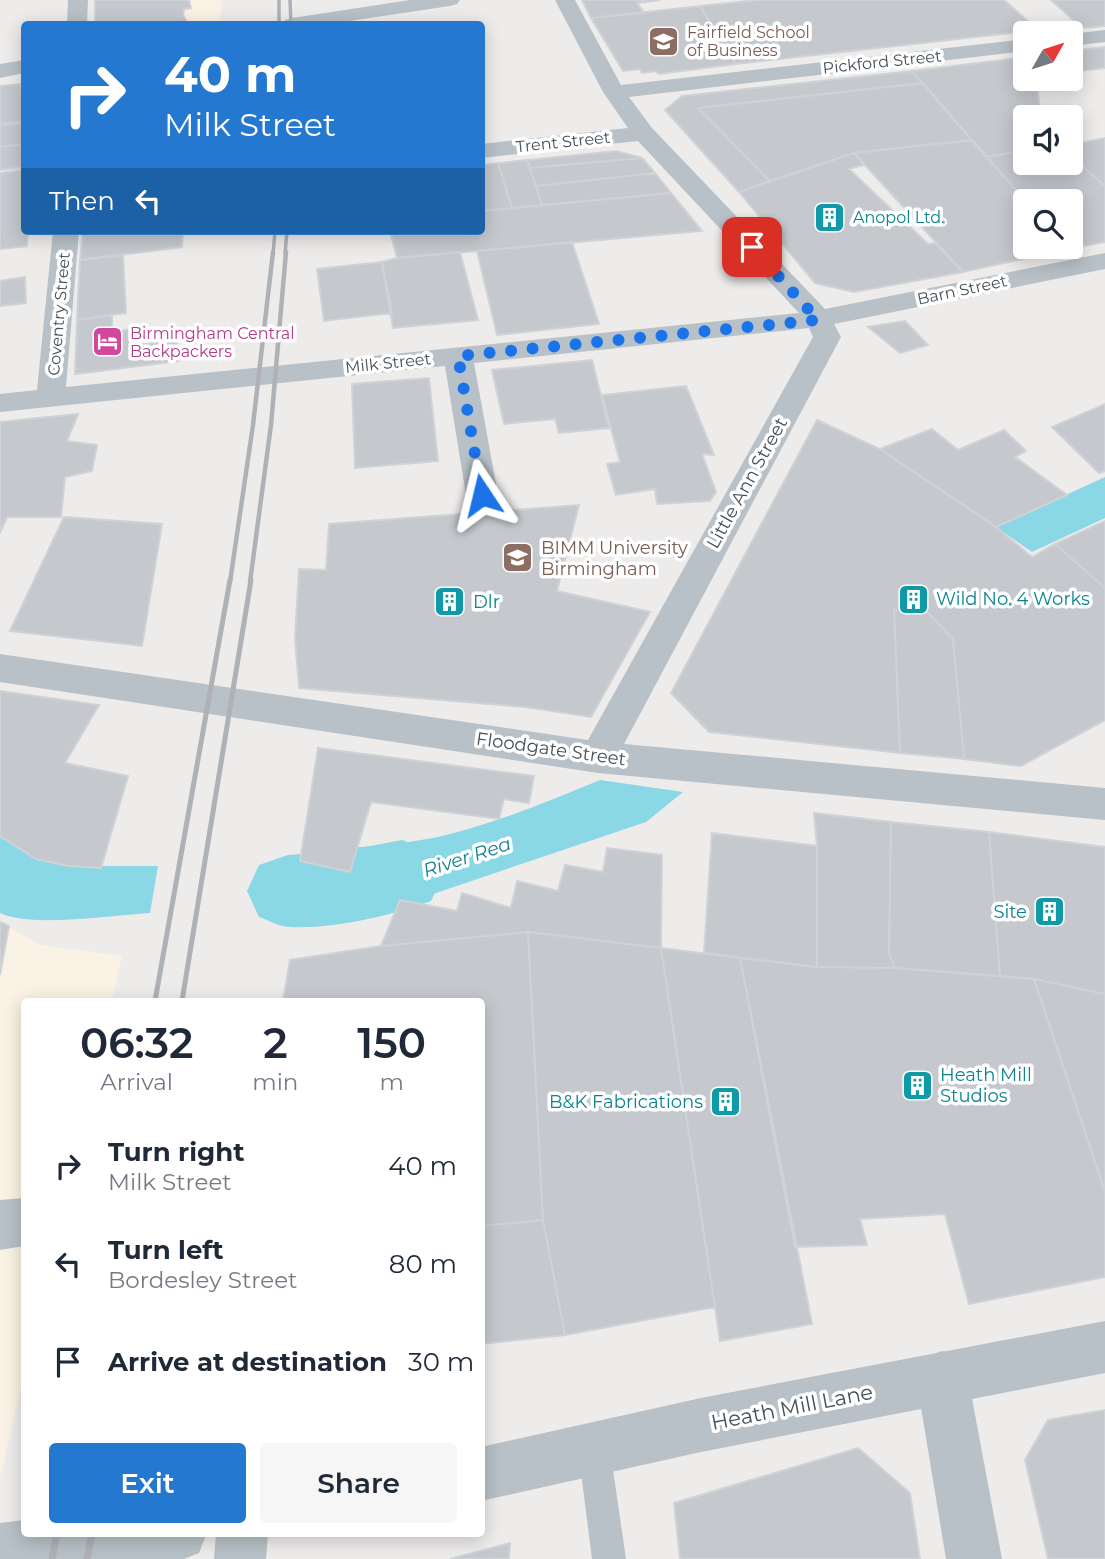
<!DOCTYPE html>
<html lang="en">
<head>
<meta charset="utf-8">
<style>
  body { margin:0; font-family:Montserrat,sans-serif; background:#f6f6f7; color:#1f2937; height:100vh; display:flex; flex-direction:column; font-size:26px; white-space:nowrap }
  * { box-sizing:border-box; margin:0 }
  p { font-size:23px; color:#747a83 }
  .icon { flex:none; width:38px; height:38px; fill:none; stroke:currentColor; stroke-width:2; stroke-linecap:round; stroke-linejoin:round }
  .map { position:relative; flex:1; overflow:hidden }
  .drawer { position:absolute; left:21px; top:998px; width:464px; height:539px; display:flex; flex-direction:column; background:#fff; border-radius:7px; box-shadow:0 4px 18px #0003 }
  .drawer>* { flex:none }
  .banner { position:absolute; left:21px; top:21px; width:464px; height:214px; border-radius:7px; box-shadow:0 4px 18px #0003; background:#2478cf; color:#fff; overflow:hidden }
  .needle { width:46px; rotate:51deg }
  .tools { position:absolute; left:1013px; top:21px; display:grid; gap:14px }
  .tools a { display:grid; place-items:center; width:70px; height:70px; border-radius:7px; background:#fff; box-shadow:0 4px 18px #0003; font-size:35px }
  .pin { position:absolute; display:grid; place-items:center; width:60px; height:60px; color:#fff; margin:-30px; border-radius:14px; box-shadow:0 4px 10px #0006 }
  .me { position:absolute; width:77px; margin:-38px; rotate:350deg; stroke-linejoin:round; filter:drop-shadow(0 0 5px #0008) }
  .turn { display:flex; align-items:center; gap:24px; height:147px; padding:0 28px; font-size:32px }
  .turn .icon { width:91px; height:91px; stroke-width:2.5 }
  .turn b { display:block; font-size:49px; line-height:60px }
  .then { display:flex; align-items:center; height:66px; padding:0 28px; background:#0003; gap:14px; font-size:26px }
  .eta { display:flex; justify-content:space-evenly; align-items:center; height:119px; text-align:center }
  .eta b { font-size:42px; font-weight:600; line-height:49px }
  .action { display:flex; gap:14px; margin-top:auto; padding:14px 28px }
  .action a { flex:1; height:80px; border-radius:7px; background:#2478cf; color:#fff; font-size:28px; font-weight:600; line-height:80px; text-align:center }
  .action a+a { background:#f6f6f7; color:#1f2937 }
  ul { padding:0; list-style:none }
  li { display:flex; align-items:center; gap:21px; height:98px; padding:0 28px }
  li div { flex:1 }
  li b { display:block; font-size:26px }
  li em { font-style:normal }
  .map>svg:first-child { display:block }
  .commercial { fill:#faf2e4 }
  .water { fill:#8ad7e5 }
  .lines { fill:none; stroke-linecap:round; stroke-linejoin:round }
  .river { fill:#8ad7e5; fill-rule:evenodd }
  .building { fill:#c5c9ce; stroke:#cfd2d7; stroke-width:2 }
  .service { fill:#b7c1c7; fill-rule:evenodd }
  .pedestrian { fill:#b7c1c7; fill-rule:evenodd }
  .minor { fill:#b7c1c7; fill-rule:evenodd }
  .tertiary { fill:#b7c1c7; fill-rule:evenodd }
  .rail-far3 { stroke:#aeb1b5; stroke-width:3.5 }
  .rail-far2 { stroke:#aeb1b5; stroke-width:4.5 }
  .rail-far1 { stroke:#aeb1b5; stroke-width:5 }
  .rail { stroke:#aeb1b5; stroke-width:7 }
  .route { stroke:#1a73e8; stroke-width:12; stroke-dasharray:0 21.6 }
  .labels { text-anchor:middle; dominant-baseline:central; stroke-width:7; stroke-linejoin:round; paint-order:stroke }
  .far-education-label { font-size:16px; fill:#785e54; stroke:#fff; text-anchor:start }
  .far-street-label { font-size:16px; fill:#455057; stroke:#fff }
  .far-culture-label { font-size:16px; fill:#0d838f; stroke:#fff; text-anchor:start }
  .far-hotel-label { font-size:16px; fill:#b23c85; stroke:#fff; text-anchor:start }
  .street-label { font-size:18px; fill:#455057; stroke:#fff }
  .education-label { font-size:18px; fill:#785e54; stroke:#fff; text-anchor:start }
  .culture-label { font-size:18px; fill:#0d838f; stroke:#fff; text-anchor:start }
  .water-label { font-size:19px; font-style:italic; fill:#158093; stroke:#fff }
  .near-street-label { font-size:21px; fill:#455057; stroke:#fff }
</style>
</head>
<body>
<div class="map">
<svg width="1105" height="1559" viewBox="0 0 1105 1559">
  <rect width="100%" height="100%" fill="#eeebeb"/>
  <path class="commercial" d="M95 0H222L220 22 203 24H95Z
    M0 922 40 945 122 956 112 1001H24V1374L0 1479Z"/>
  <path class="water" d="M1105 477V518L1032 552 996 527Z
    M600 780 683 792 646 822 418 899C368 912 347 910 296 905L304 849C354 848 405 846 454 833 504 820 552 800 600 780Z
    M0 836 36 859 68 866H158L150 913C114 915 30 928 0 913Z"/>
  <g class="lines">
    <path class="river" d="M402 840 431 851 443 876 431 901C389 916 335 929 290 927 280 927 268 920 259 917L247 891 259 865 288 855 350 850Z"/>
  </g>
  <path class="building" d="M95 0H189L191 8 184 9 183 15 188 24H95Z
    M582 0H660L637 3 644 13 591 18Z
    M756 0H1004L1038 30 736 64 700 6Z
    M1051 0H1105V26L1082 28Z
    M700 6 736 64 659 74 656 71 642 73 640 69 623 71 591 18Z
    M1105 47V68L1071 72V51Z
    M1026 57V79H1036L1041 117H1026V150L986 157 912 71Z
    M912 71 923 83 698 108 770 181 739 192 665 110 682 96Z
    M923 83 972 140 854 153 770 181 698 108Z
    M20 84 24 99V121L0 124V86Z
    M24 123V144L0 147V125Z
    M1105 138V186L1071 156V145Z
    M972 140 1026 201V247H1066L1068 249 963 272 854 153Z
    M24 144V167L0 170V147Z
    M1026 150V163H1071V156L1105 186V242L1068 249 1066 247H1071V201H1026L986 157Z
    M616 151 642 158 530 168 527 160Z
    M854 153 864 165 849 169 928 244 935 243 963 272 854 292 815 283 739 192Z
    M642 158 655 173 536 186 530 168Z
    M527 160 542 205 512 208 498 163Z
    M498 163 512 208 481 211V165Z
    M24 170V231H28L27 246 0 249V173Z
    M655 173 671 193 542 205 536 186Z
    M671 193 702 231 397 258 390 231H481V211Z
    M83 231H183L182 247 80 260Z
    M572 242 599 324 497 335 477 251Z
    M460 252 478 320 393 328 382 262 397 258Z
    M123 255 126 313 77 320 80 260Z
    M382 262 392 313 324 321 317 269Z
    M25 277 26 303 0 306V281Z
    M112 315V332L138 328V345L177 340 178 361 75 374 77 320Z
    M905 321 928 345 900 353 868 327Z
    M592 360 609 428 559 433 555 419 504 424 492 370Z
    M429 378 438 461 355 468 352 384Z
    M686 386 714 455 702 454 716 492 710 501 657 504 655 489 616 495 607 464 620 462 602 395Z
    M1105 404V471L1099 473 1052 427Z
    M78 414 67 441 97 445 92 471 65 477 61 517H7L0 533V422Z
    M817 420 880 449 996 527 1032 557 1055 544 1105 588V720L1021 766 964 759 953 639 928 613 894 610 900 753 709 732 671 693Z
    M932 429 958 450 1004 430 1026 451 1015 457 1067 495 996 527 880 449Z
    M579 505 557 591 650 612 591 717 525 707 299 688 295 638 299 569 326 570 329 524Z
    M64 517 162 524 142 646 10 631Z
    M1105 521V588L1055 544Z
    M894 610 928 613 953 639 964 759 900 753Z
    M0 691 99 705 65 763 128 776 101 868 68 866 36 859 0 836Z
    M318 748 534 776 529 803 504 799 499 819 371 802 350 872 300 861Z
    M814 813 891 822 889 953 895 968 817 967V846Z
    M891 822 989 832 1000 976 895 968 889 953Z
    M989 832 1105 847V994L1034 979 1000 976Z
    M712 833 817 846V967L704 953Z
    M607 848 662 855 661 948 528 932 381 946 400 900 457 911 462 893 511 908 517 881 558 891 565 865 603 872Z
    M0 922 9 926 0 975Z
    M528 932 543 1220 481 1226V1001H283L290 960 381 946Z
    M528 932 661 948 715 1307 565 1335 543 1220Z
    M661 948 740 958 812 1324 720 1341Z
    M740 958 817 967 895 968 1034 979 1105 1192V1277L969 1304 945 1214 860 1219 867 1245 795 1247Z
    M1034 979 1105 994V1192Z
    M543 1220 565 1335 481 1344V1226Z
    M1105 1410V1559H1048L1025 1460 1048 1420Z
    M858 1448 910 1493 920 1559H680L674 1503Z
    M510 1543 509 1559H450Z"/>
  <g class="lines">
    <path class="service" d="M594 1433 605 1438 610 1449 626 1559H592L578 1449 583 1438Z"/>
    <path class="pedestrian" d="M216 1533H268L266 1559H214Z"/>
    <path class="minor" d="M68 0H88L87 24H67Z
      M410 0H460L457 4 450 6 329 24H282L285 20 292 18Z
      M555 0H575L621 85 1026 39V51L629 97 652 128 825 309 1105 253V269L834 324 841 337 624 744 1105 788V820L598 773 0 682V654L588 740 813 337 809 328 474 363 498 495 493 503 482 506 471 503 466 495 445 366 0 412V394L37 390 53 231H79L66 387 799 313 638 141 481 158V144L628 128 603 92Z
      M1105 30V42L1071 46V34Z
      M24 60V73L0 78V64Z
      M24 1198V1246L0 1250V1200Z
      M942 1351 961 1358 968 1377 1002 1559H946L916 1377 923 1358Z"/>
    <path class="tertiary" d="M1105 1321V1373L701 1452 481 1501V1447L701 1398Z
      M24 1520V1533H207L199 1553 184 1559H0V1523Z"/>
    <path class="rail-far3" d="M279 0V24
      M290 0 291 24
      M273 254 275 231
      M285 254 287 231"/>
    <path class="rail-far2" d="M230 582 253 425 273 252
      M250 582 271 425 286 252"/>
    <path class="rail-far1" d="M155 1001 230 580
      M182 1001 251 580"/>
    <path class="rail" d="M52 1559 57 1533
      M87 1559 92 1533"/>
  </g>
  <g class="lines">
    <path class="route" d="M482 495 458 356 818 320 752 247"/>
  </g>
  <defs>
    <symbol id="university-square" viewBox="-11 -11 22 22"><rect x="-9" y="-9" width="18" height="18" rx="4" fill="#8d6e63" stroke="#fff"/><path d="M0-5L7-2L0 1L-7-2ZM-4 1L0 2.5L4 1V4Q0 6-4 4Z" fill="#fff"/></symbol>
    <symbol id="building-square" viewBox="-11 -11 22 22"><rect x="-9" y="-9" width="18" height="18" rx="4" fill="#0f9aa8" stroke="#fff"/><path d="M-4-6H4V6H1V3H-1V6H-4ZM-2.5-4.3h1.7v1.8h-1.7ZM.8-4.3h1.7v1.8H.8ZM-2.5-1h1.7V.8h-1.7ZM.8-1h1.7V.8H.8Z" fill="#fff"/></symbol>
    <symbol id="hotel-square" viewBox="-11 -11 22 22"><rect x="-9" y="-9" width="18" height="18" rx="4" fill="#d1479c" stroke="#fff"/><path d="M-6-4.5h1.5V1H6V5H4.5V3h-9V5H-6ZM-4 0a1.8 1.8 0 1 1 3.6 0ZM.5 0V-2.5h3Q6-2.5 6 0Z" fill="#fff"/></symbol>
  </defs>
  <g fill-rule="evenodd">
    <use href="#university-square" x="646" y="24" width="35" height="35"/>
    <use href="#building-square" x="812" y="200" width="35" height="35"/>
    <use href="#hotel-square" x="90" y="324" width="35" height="35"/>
    <use href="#university-square" x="500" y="540" width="35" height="35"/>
    <use href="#building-square" x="896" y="582" width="35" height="35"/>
    <use href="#building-square" x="432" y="584" width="35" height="35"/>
    <use href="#building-square" x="1032" y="894" width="35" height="35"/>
    <use href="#building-square" x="900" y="1068" width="35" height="35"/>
    <use href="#building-square" x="708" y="1084" width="35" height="35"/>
  </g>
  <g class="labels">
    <g class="far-education-label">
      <text x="687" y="32">Fairfield School<tspan x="687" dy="18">of Business</tspan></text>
    </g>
    <g class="far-street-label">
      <text transform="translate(882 62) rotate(-6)">Pickford Street</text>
      <text transform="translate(563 142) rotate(-6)">Trent Street</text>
      <text transform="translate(962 290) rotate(-12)">Barn Street</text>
      <text transform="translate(59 314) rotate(-85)">Coventry Street</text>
      <text transform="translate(388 363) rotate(-6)">Milk Street</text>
    </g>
    <g class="far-culture-label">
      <text x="853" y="217">Anopol Ltd.</text>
    </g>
    <g class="far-hotel-label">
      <text x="130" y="333">Birmingham Central<tspan x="130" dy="18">Backpackers</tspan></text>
    </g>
    <g class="street-label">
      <text transform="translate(747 483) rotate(-61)">Little Ann Street</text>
      <text transform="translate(551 749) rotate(8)">Floodgate Street</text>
    </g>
    <g class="education-label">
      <text x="541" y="548">BIMM University<tspan x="541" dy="21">Birmingham</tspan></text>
    </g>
    <g class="culture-label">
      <text x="936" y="599">Wild No. 4 Works</text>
      <text x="473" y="602">Dlr</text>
      <text x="1027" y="912" text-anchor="end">Site</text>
      <text x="940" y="1075">Heath Mill<tspan x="940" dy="21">Studios</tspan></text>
      <text x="703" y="1102" text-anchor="end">B&amp;K Fabrications</text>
    </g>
    <g class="water-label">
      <text transform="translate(467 857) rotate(-18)">River Rea</text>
    </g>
    <g class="near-street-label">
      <text transform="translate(792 1407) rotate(-11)">Heath Mill Lane</text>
    </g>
  </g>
</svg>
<div class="tools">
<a><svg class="needle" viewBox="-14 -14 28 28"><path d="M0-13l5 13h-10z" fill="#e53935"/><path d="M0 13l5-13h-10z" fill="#747a83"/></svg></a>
<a><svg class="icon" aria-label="sound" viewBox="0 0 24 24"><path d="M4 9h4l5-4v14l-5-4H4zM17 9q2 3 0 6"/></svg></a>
<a><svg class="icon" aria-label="search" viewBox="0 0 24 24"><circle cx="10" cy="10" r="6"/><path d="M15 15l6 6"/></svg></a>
</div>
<div class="pin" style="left:752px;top:247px;background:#d93025"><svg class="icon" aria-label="arrive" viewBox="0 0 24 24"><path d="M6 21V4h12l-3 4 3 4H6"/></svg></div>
<svg class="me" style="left:482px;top:495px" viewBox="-20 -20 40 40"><path d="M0-17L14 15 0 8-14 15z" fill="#1a73e8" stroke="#fff" stroke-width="4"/></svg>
<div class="banner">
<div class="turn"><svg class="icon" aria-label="right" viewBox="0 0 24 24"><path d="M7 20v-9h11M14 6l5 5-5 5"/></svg><div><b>40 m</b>Milk Street</div></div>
<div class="then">Then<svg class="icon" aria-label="left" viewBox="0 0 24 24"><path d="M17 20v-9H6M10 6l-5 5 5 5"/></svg></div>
</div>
<section class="drawer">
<div class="eta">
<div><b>06:32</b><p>Arrival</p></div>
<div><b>2</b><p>min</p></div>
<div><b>150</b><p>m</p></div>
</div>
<ul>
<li><svg class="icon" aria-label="right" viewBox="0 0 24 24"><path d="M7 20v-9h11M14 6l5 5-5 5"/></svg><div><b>Turn right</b><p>Milk Street</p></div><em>40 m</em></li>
<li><svg class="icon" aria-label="left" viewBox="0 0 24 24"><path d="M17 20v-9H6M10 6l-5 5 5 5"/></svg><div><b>Turn left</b><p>Bordesley Street</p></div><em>80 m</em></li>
<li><svg class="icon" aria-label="arrive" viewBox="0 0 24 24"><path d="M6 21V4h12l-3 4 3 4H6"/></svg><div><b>Arrive at destination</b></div><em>30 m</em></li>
</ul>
<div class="action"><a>Exit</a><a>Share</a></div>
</section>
</div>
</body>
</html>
